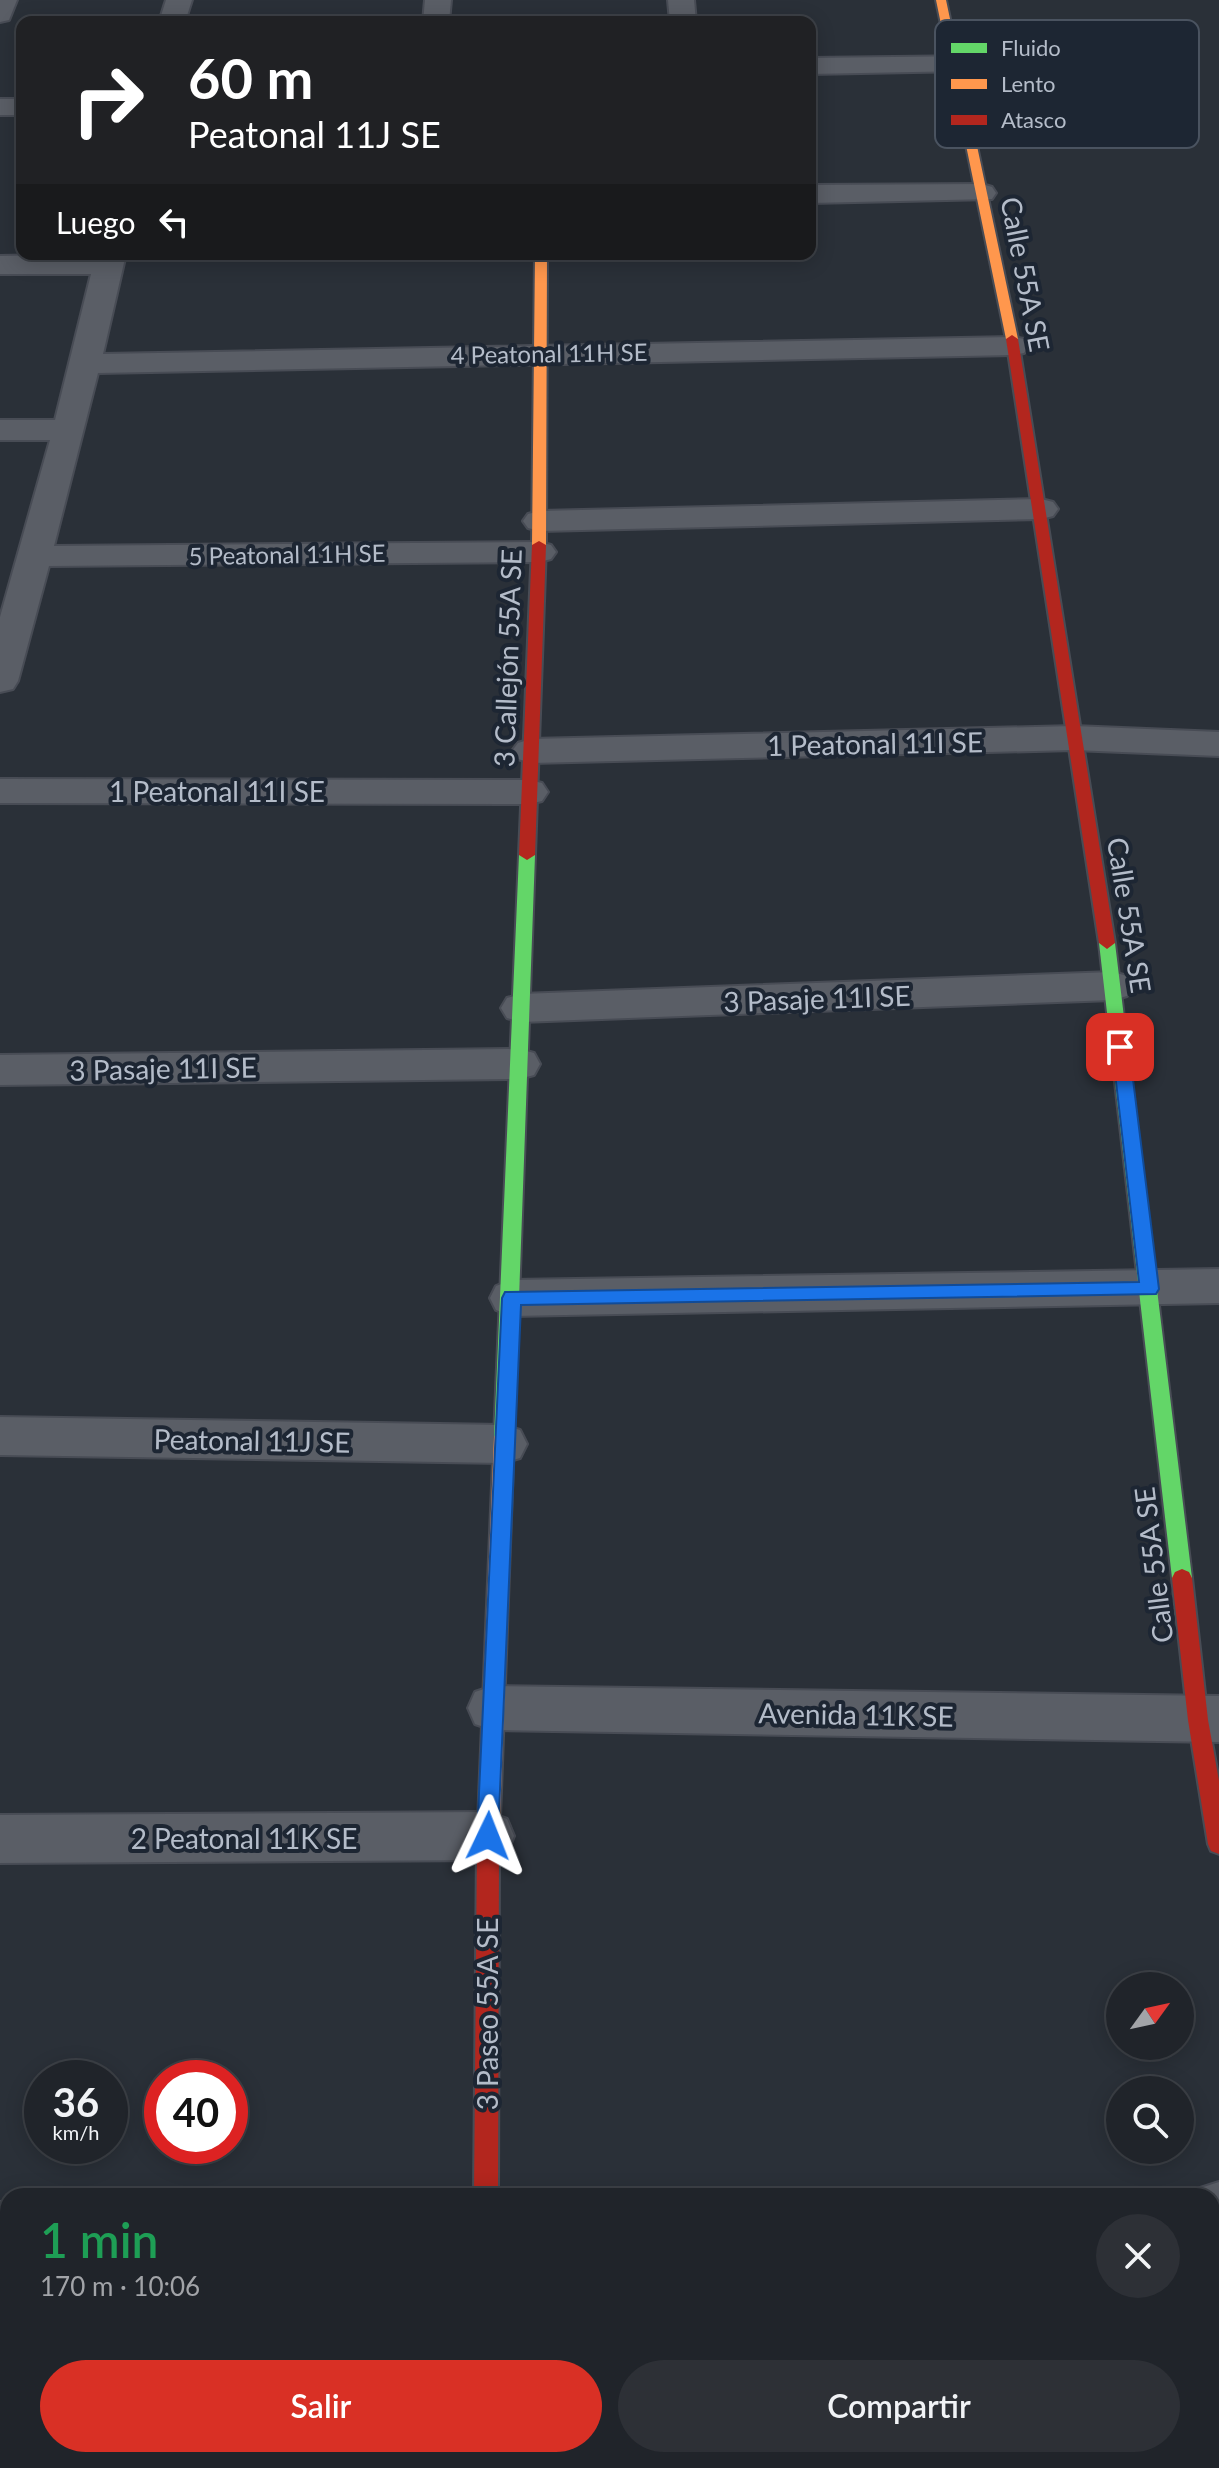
<!DOCTYPE html>
<html lang="es">
<head>
<meta charset="utf-8">
<style>
  body { margin:0; font-family:Lato,sans-serif; background:#2d3036; color:#f1f3f6; height:100vh; display:flex; flex-direction:column; font-size:30px; white-space:nowrap }
  * { box-sizing:border-box; margin:0 }
  p { font-size:26px; color:#a2a4a8 }
  .icon { flex:none; width:44px; height:44px; fill:none; stroke:currentColor; stroke-width:2; stroke-linecap:round; stroke-linejoin:round }
  .map { position:relative; flex:1; overflow:hidden }
  .sheet { position:absolute; left:0px; top:2188px; width:1220px; height:280px; display:flex; flex-direction:column; background:#20242a; border-radius:24px 24px 0 0; box-shadow:0 4px 20px #0003,0 0 0 2px #3d4147 }
  .sheet>* { flex:none }
  .banner { position:absolute; left:16px; top:16px; width:800px; height:244px; border-radius:16px; box-shadow:0 4px 20px #0003,0 0 0 2px #3d4147; background:#202124; color:#fff; overflow:hidden }
  .needle { width:52px; rotate:57deg }
  .fabs { position:absolute; left:1106px; top:1972px; display:grid; gap:16px }
  .fabs a { display:grid; place-items:center; width:88px; height:88px; border-radius:50%; background:#20242a; box-shadow:0 4px 20px #0003,0 0 0 2px #3d4147; font-size:40px }
  .speed { position:absolute; left:24px; top:2060px; display:flex; gap:16px; font-size:40px; font-weight:700; text-align:center }
  .speed>* { display:grid; place-content:center; width:104px; height:104px; border-radius:50%; background:#20242a; box-shadow:0 4px 20px #0003,0 0 0 2px #3d4147; line-height:1 }
  .speed small { font-size:20px; font-weight:400 }
  .speed .limit { border:12px solid #d22; background:#fff; color:#111 }
  .pin { position:absolute; display:grid; place-items:center; width:68px; height:68px; color:#fff; margin:-34px; border-radius:16px; box-shadow:0 4px 12px #0006 }
  .me { position:absolute; width:88px; margin:-44px; rotate:2deg; stroke-linejoin:round; filter:drop-shadow(0 0 6px #0008) }
  .turn { display:flex; align-items:center; gap:28px; height:168px; padding:0 40px; font-size:36px }
  .turn .icon { width:104px; height:104px; stroke-width:2.5 }
  .turn b { display:block; font-size:56px; line-height:68px }
  .then { display:flex; align-items:center; height:76px; padding:0 40px; background:#0003; gap:16px; font-size:30px }
  .round { display:grid; place-items:center; flex:none; width:84px; height:84px; border-radius:42px; background:#2d3036 }
  .headline { display:flex; align-items:center; justify-content:space-between; height:136px; padding:0 40px }
  h1 { font-size:48px; font-weight:600; line-height:60px; color:#1e9e55 }
  .action { display:flex; gap:16px; margin-top:auto; padding:16px 40px }
  .action a { flex:1; height:92px; border-radius:48px; background:#d93025; color:#fff; font-size:32px; font-weight:600; line-height:92px; text-align:center }
  .action a+a { background:#2d3036; color:#f1f3f6 }
  .map>svg:first-child { display:block }
  .lines { fill:none; stroke-linecap:round; stroke-linejoin:round }
  .street-casing { stroke:#484c55; stroke-width:4 }
  .fast-casing { stroke:#484c55; stroke-width:4 }
  .slow-casing { stroke:#484c55; stroke-width:4 }
  .jam-casing { stroke:#484c55; stroke-width:4 }
  .street { fill:#5a5e66; fill-rule:evenodd }
  .fast { fill:#63d668; fill-rule:evenodd }
  .slow { fill:#ff974d; fill-rule:evenodd }
  .jam { fill:#b3261e; fill-rule:evenodd }
  .route { fill:#1a73e8; stroke:#114b97; stroke-width:2 }
  .labels { text-anchor:middle; dominant-baseline:central; stroke-width:8; stroke-linejoin:round; paint-order:stroke }
  .far-street-label { font-size:24px; fill:#b4bcc9; stroke:#1d2633 }
  .street-label { font-size:28px; fill:#b4bcc9; stroke:#1d2633 }
  .key { fill:#1d2633; stroke:#4a5360; stroke-width:2 }
  .key-label { font-size:22px; fill:#b4bcc9 }
</style>
</head>
<body>
<div class="map">
<svg width="1219" height="2468" viewBox="0 0 1219 2468">
  <rect width="100%" height="100%" fill="#2a3038"/>
  <g class="lines">
    <defs>
      <path id="street" d="M0 0H17L9 20 0 22Z
        M166 0H192L185 22H159Z
        M425 0H451L449 22H423Z
        M668 0H694L696 22H670Z
        M1056 55 1066 57 1070 63 1066 69 810 74V58Z
        M0 99H22V115H0Z
        M982 184 992 187 996 193 992 199 810 203V185Z
        M96 254H126L103 354 1013 337 1024 339 1029 346 1024 353 1013 355 98 373 54 546 539 542 551 545 556 552 551 559 539 562 49 566 18 681 13 689 0 692V617L50 440H0V420H55L91 274H0V256Z
        M1041 499 1053 502 1058 509 1053 516 1041 519 540 531 528 528 523 521 528 514 540 511Z
        M1074 726 1219 732V756L1074 750 531 763 518 759 512 751 518 743 531 739Z
        M0 779 529 780 542 783 548 792 542 801 529 804 0 803Z
        M1113 972 1127 976 1133 986 1127 996 1113 1000 521 1022 507 1018 501 1008 507 998 521 994Z
        M519 1049 534 1053 540 1064 534 1075 519 1079 0 1085V1055Z
        M1219 1269V1303L512 1316 496 1310 490 1298 496 1286 512 1280Z
        M0 1417 503 1425 520 1430 527 1444 520 1458 503 1463 0 1455Z
        M493 1686 1219 1696V1742L493 1730 475 1724 468 1708 475 1692Z
        M488 1812 507 1819 514 1836 507 1853 488 1860 0 1863V1815Z
        M1219 2182V2240L1212 2241V2196H1190L1191 2191Z
        M0 2202H8V2260H0Z
        M440 2460H502V2468H440Z"/>
      <path id="fast" d="M527 850 535 855 514 1437 511 1443 504 1445 497 1443 494 1437 519 855Z
        M1107 937 1115 943 1192 1578 1189 1584 1182 1587 1175 1584 1172 1578 1099 943Z"/>
      <path id="slow" d="M936 0H946L1018 339 1012 343 1006 339Z
        M535 254H547L546 545 539 549 532 545Z
        M504 1429 511 1431 514 1437 499 1845 496 1852 488 1855 480 1852 477 1845 494 1437 497 1431Z"/>
      <path id="jam" d="M1012 335 1018 339 1115 943 1107 949 1099 943 1006 339Z
        M539 541 546 545 535 855 527 860 519 855 532 545Z
        M1182 1569 1189 1572 1192 1578 1208 1720 1219 1781V1854L1211 1851 1208 1844 1188 1720 1172 1578 1175 1572Z
        M488 1835 496 1838 499 1845 498 2196H474L477 1845 480 1838Z"/>
    </defs>
    <use href="#street" class="street-casing"/>
    <use href="#fast" class="fast-casing"/>
    <use href="#slow" class="slow-casing"/>
    <use href="#jam" class="jam-casing"/>
    <use href="#street" class="street"/>
    <use href="#fast" class="fast"/>
    <use href="#slow" class="slow"/>
    <use href="#jam" class="jam"/>
  </g>
  <path class="route" d="M1120 1041 1129 1047 1159 1289 1156 1294 521 1305 498 1836 495 1843 488 1846 480 1843 477 1836 502 1298 505 1292 1139 1282 1112 1047Z"/>
  <g class="labels">
    <g class="far-street-label">
      <text transform="translate(549 353) rotate(-1)">4 Peatonal 11H SE</text>
      <text transform="translate(287 554) rotate(-1)">5 Peatonal 11H SE</text>
    </g>
    <g class="street-label">
      <text transform="translate(1026 274) rotate(79)">Calle 55A SE</text>
      <text transform="translate(507 658) rotate(-88)">3 Callejón 55A SE</text>
      <text transform="translate(875 743) rotate(-1)">1 Peatonal 11I SE</text>
      <text x="217" y="791">1 Peatonal 11I SE</text>
      <text transform="translate(1130 915) rotate(81)">Calle 55A SE</text>
      <text transform="translate(817 998) rotate(-2)">3 Pasaje 11I SE</text>
      <text transform="translate(163 1068) rotate(-1)">3 Pasaje 11I SE</text>
      <text transform="translate(252 1440) rotate(1)">Peatonal 11J SE</text>
      <text transform="translate(1153 1565) rotate(-97)">Calle 55A SE</text>
      <text transform="translate(856 1714) rotate(1)">Avenida 11K SE</text>
      <text x="244" y="1838">2 Peatonal 11K SE</text>
      <text transform="translate(487 2014) rotate(-90)">3 Paseo 55A SE</text>
    </g>
  </g>
  <rect x="935" y="20" width="264" height="128" rx="12" class="key"/>
  <rect x="951" y="43" width="36" height="10" fill="#63d668"/>
  <rect x="951" y="79" width="36" height="10" fill="#ff974d"/>
  <rect x="951" y="115" width="36" height="10" fill="#b3261e"/>
  <g class="key-label">
    <text x="1001" y="56">Fluido</text>
    <text x="1001" y="92">Lento</text>
    <text x="1001" y="128">Atasco</text>
  </g>
</svg>
<div class="fabs">
<a><svg class="needle" viewBox="-14 -14 28 28"><path d="M0-13l5 13h-10z" fill="#e53935"/><path d="M0 13l5-13h-10z" fill="#a2a4a8"/></svg></a>
<a><svg class="icon" aria-label="search" viewBox="0 0 24 24"><circle cx="10" cy="10" r="6"/><path d="M15 15l6 6"/></svg></a>
</div>
<div class="speed"><div>36<small>km/h</small></div><div class="limit">40</div></div>
<div class="pin" style="left:1120px;top:1047px;background:#d93025"><svg class="icon" aria-label="arrive" viewBox="0 0 24 24"><path d="M6 21V4h12l-3 4 3 4H6"/></svg></div>
<svg class="me" style="left:488px;top:1836px" viewBox="-20 -20 40 40"><path d="M0-17L14 15 0 8-14 15z" fill="#1a73e8" stroke="#fff" stroke-width="4"/></svg>
<div class="banner">
<div class="turn"><svg class="icon" aria-label="right" viewBox="0 0 24 24"><path d="M7 20v-9h11M14 6l5 5-5 5"/></svg><div><b>60 m</b>Peatonal 11J SE</div></div>
<div class="then">Luego<svg class="icon" aria-label="left" viewBox="0 0 24 24"><path d="M17 20v-9H6M10 6l-5 5 5 5"/></svg></div>
</div>
<section class="sheet">
<div class="headline"><div><h1>1 min</h1><p>170 m · 10:06</p></div><a class="round"><svg class="icon" aria-label="close" viewBox="0 0 24 24"><path d="M6 6l12 12M18 6L6 18"/></svg></a></div>
<div class="action"><a>Salir</a><a>Compartir</a></div>
</section>
</div>
</body>
</html>
